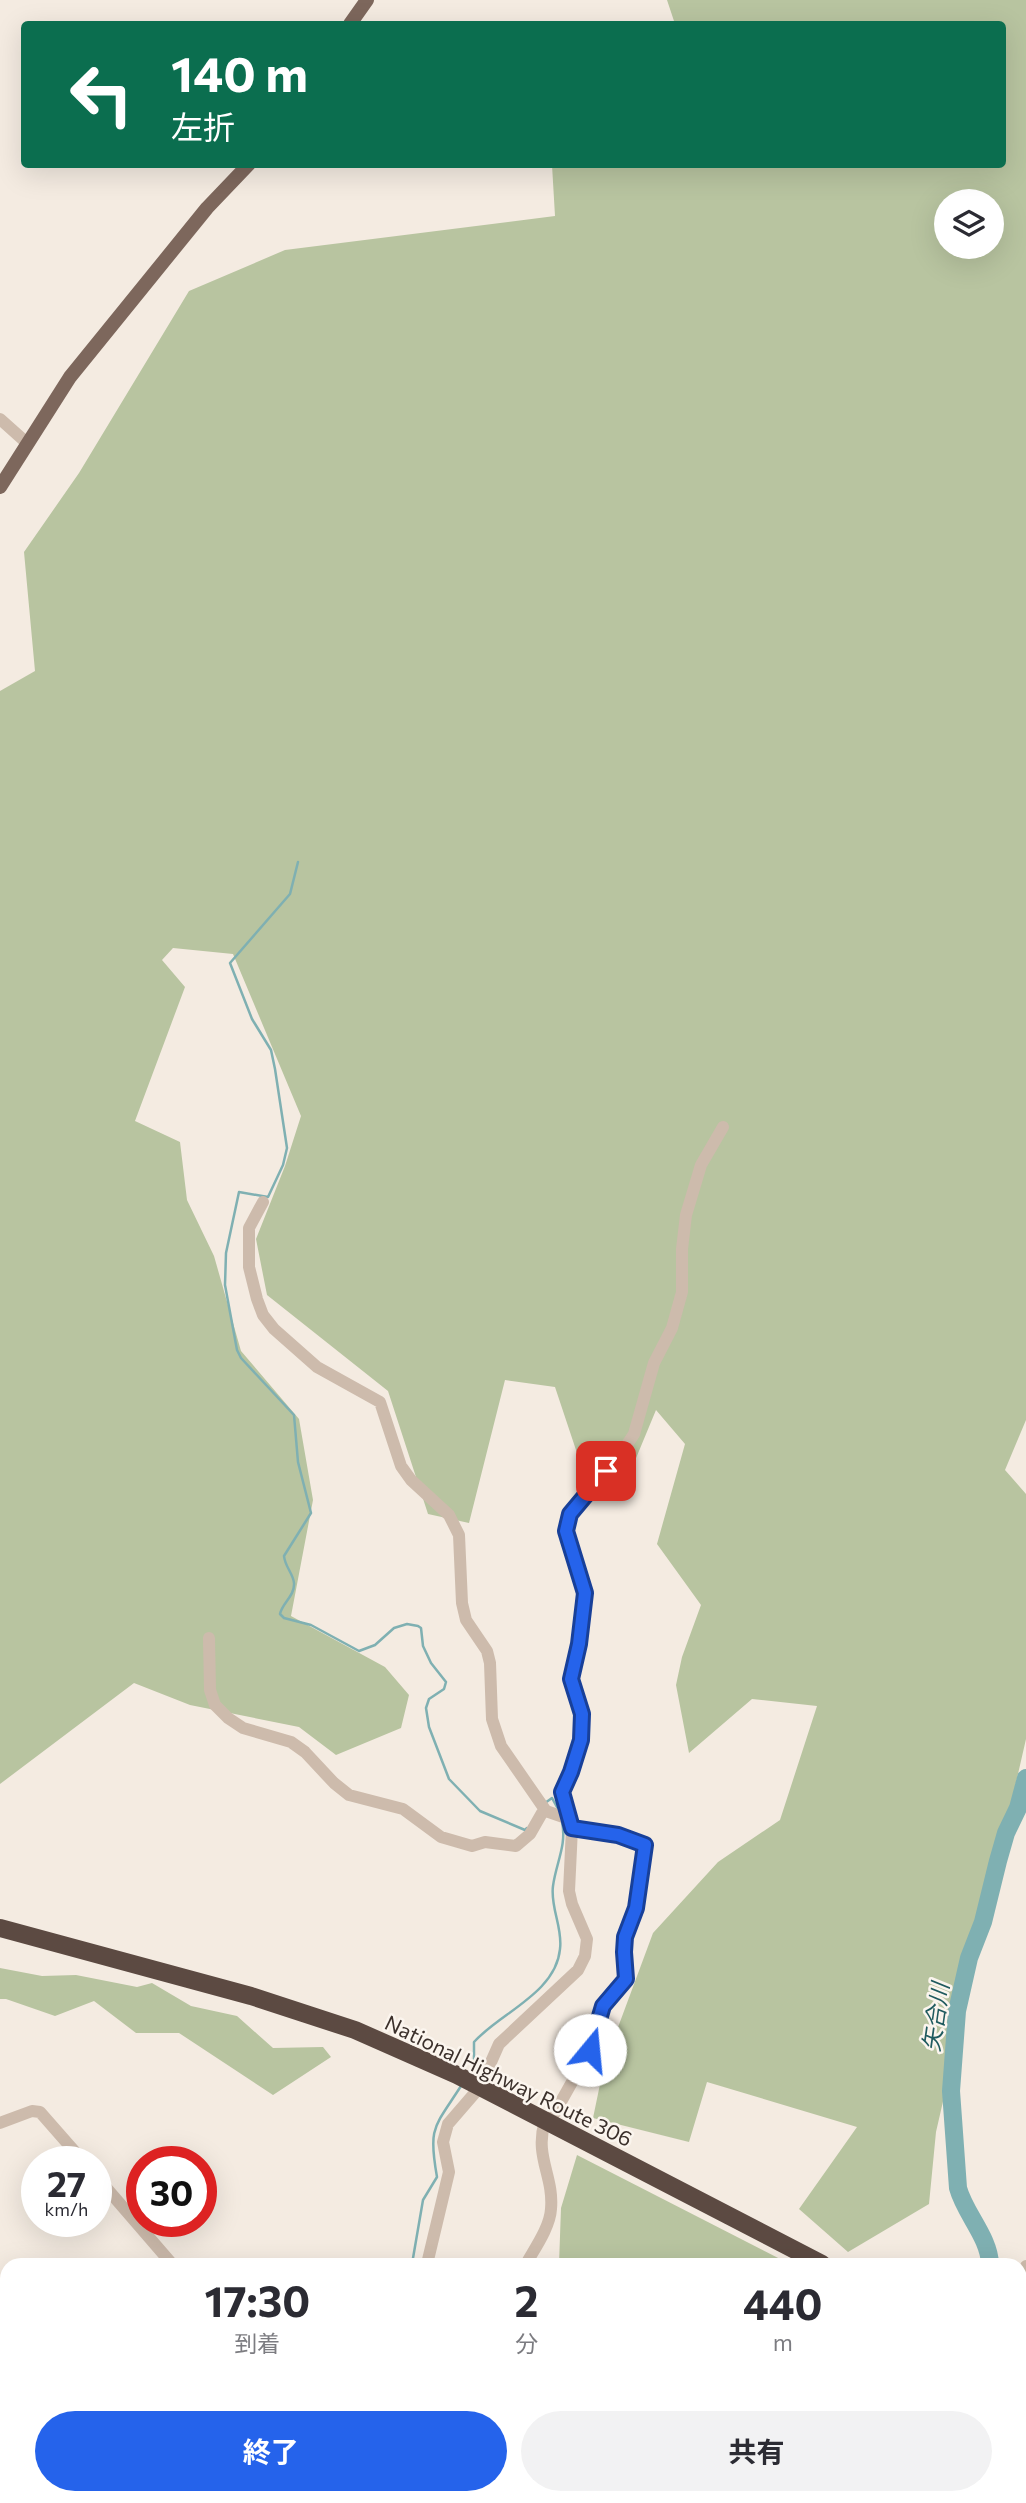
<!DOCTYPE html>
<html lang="ja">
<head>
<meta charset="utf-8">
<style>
  body { margin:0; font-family:Commissioner,"Noto Sans JP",sans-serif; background:#f2f2f3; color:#2b2b33; height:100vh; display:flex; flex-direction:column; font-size:26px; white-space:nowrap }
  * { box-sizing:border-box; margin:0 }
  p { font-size:23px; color:#7c7c81 }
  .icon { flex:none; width:38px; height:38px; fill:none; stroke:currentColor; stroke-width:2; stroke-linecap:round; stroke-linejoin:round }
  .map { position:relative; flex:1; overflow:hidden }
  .panel { position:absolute; left:0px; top:2258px; width:1027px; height:247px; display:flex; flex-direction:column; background:#fff; border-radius:21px 21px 0 0; box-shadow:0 7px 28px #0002 }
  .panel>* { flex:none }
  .top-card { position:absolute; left:21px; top:21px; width:985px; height:147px; border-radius:7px; box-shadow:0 7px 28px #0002; background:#0b6e4f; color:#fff; overflow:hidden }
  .buttons { position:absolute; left:934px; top:189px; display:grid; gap:14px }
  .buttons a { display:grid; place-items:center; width:70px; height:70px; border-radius:50%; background:#fff; box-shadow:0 7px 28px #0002; font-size:35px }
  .speed { position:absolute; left:21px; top:2146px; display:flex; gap:14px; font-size:35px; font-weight:700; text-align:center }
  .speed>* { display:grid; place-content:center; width:91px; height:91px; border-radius:50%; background:#fff; box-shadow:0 7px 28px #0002; line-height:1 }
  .speed small { font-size:18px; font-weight:400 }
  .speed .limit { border:10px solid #d22; background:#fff; color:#111 }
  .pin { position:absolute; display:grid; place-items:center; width:60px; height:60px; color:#fff; margin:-30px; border-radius:14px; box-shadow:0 4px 10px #0006 }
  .me { position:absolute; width:77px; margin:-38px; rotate:17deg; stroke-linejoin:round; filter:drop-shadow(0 0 5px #0008) }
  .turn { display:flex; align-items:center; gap:24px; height:147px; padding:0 35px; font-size:32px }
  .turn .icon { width:91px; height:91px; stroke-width:2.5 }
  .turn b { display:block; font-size:49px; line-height:60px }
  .eta { display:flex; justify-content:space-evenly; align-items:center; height:119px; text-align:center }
  .eta b { font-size:42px; font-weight:700; line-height:49px }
  .button { display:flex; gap:14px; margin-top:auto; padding:14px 35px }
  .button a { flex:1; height:80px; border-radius:42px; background:#2563eb; color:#fff; font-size:28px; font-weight:700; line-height:80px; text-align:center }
  .button a+a { background:#f2f2f3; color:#2b2b33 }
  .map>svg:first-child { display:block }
  .green { fill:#b8c4a0; fill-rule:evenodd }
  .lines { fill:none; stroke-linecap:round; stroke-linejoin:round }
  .stream { stroke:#7fb0b2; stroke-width:2.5 }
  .river { stroke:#7fb0b2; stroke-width:18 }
  .minor { stroke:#cdbbac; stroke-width:12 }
  .major { stroke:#7d675c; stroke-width:14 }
  .highway { stroke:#5c4a42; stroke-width:18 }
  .route-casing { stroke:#184099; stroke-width:18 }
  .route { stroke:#2563eb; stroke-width:12 }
  .labels { text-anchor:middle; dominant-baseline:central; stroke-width:5; stroke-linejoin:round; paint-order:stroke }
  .street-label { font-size:21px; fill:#3b302b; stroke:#fbf5ee }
  .water-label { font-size:23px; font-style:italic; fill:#1f5a5e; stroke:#fbf5ee }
</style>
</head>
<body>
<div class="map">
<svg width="1026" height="2503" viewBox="0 0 1026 2503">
  <rect width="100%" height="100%" fill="#f4ebe1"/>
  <path class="green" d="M667 0H1026V1420L1005 1470 1026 1494V1739L936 2132 929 2204 848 2252 799 2209 857 2127 707 2082 689 2142 593 2118 604 2065 653 1933 718 1862 780 1820 817 1706 752 1699 689 1753 676 1685 682 1657 701 1605 657 1544 685 1444 656 1410 634 1463 582 1468 555 1387 505 1380 469 1523 428 1514 388 1391 267 1295 256 1239 285 1166 301 1116 233 954 173 948 162 960 185 987 135 1121 180 1142 187 1200 214 1256 241 1351 299 1419 313 1500 291 1616 385 1667 409 1695 401 1728 336 1755 299 1727 190 1705 134 1683 0 1784V691L35 671 24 552 79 473 189 291 285 250 555 216 552 165 1003 164V24H675ZM947 201H992V247H947Z
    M0 1968 42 1976 76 1975 137 1987 152 1983 191 2006 237 2016 273 2048 323 2047 331 2057 273 2095 179 2033H136L94 2001 55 2016 6 1999H0Z
    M577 2155 790 2264H559L561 2208Z
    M0 2421 7 2434V2497H44L51 2503H0Z
    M94 2497H171L166 2503H86Z"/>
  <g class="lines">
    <path class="stream" d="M298 862 290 894 230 963 252 1019 271 1050 275 1069 287 1148 283 1165 268 1197 239 1192 226 1253 225 1285 237 1350 241 1358 294 1415 298 1462 311 1513 284 1556C285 1567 293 1573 294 1583 295 1596 282 1603 280 1614L284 1618 311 1625 359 1651 375 1645 394 1628 407 1624 418 1626 421 1628 423 1646 431 1663 446 1682 444 1689 429 1699 426 1708 429 1727 449 1779 480 1811 525 1830 527 1828
      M545 1803 552 1798 558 1809
      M468 2075 474 2064V2042C500 2013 556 1993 560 1949 563 1928 550 1907 553 1886 556 1863 567 1845 562 1822
      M412 2264 423 2200 437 2177C428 2127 434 2128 461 2086"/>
    <path class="river" d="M990 2264C989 2237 965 2214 958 2188L951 2091 957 2011 969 1958 983 1922 998 1861 1006 1833 1018 1808 1026 1778
      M464 2497 471 2503
      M348 2503 351 2497
      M626 2503 659 2497"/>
    <path class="minor" d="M0 419 28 444
      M263 1202 249 1228V1267L257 1299 263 1315 274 1329 317 1367 380 1402 401 1466 411 1480 449 1515 459 1535 462 1603 466 1620 487 1651 490 1663 492 1719 501 1746 546 1811 569 1819
      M209 1638 210 1690 215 1705 228 1718 243 1728 291 1742 305 1752 334 1783 349 1795 403 1809 441 1837 472 1846 485 1842 516 1846 530 1834 542 1813 546 1811
      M0 2123 32 2111 40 2112 83 2161
      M549 2123 590 2050 603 2006 626 1979 625 1937 637 1908 645 1845 618 1835 572 1828
      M96 2176 172 2264
      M427 2264 449 2172 443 2142 448 2124 480 2087 499 2044 578 1970 585 1956 587 1939 572 1904 569 1891 572 1828 562 1792 571 1772 581 1739 582 1714 571 1679 579 1644 585 1593 567 1531 570 1514 619 1457 634 1434 654 1363 672 1328 682 1292V1249L686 1215 701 1165 723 1127
      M526 2264C535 2248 550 2227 551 2209 554 2176 534 2156 545 2121
      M1020 2285 1026 2266
      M492 2497 499 2503
      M310 2503 312 2497
      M957 2503 958 2497"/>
    <path class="major" d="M350 24 367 0
      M0 487 70 377 207 208 249 164"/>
    <path class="highway" d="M0 1928 251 1996 355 2030 457 2075 822 2264
      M1020 2367 1026 2370"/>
  </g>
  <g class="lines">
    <defs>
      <path id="route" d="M590 2050 603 2006 626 1979 624 1952 625 1937 636 1908 645 1845 618 1835 572 1828 562 1792 571 1772 581 1740 582 1714 571 1679 579 1644 585 1593 566 1531 570 1514 606 1471"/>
    </defs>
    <use href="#route" class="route-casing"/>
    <use href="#route" class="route"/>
  </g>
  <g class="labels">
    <g class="street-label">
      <text transform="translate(509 2080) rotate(26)">National Highway Route 306</text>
    </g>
    <g class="water-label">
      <text transform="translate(935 2017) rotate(-82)">矢合川</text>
    </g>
  </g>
</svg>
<div class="buttons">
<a><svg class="icon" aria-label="layers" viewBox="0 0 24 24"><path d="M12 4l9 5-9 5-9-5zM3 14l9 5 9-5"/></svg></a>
</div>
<div class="speed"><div>27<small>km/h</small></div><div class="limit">30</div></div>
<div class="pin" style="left:606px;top:1471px;background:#d93025"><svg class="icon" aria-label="arrive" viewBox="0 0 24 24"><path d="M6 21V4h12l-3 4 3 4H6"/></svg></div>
<svg class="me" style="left:590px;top:2050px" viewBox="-20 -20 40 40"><circle r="19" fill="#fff"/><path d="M0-13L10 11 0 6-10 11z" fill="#2563eb"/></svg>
<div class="top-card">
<div class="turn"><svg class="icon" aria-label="left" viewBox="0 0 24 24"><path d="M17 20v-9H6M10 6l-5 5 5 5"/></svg><div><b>140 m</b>左折</div></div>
</div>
<section class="panel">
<div class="eta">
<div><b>17:30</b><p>到着</p></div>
<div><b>2</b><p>分</p></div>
<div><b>440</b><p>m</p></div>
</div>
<div class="button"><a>終了</a><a>共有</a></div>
</section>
</div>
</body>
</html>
